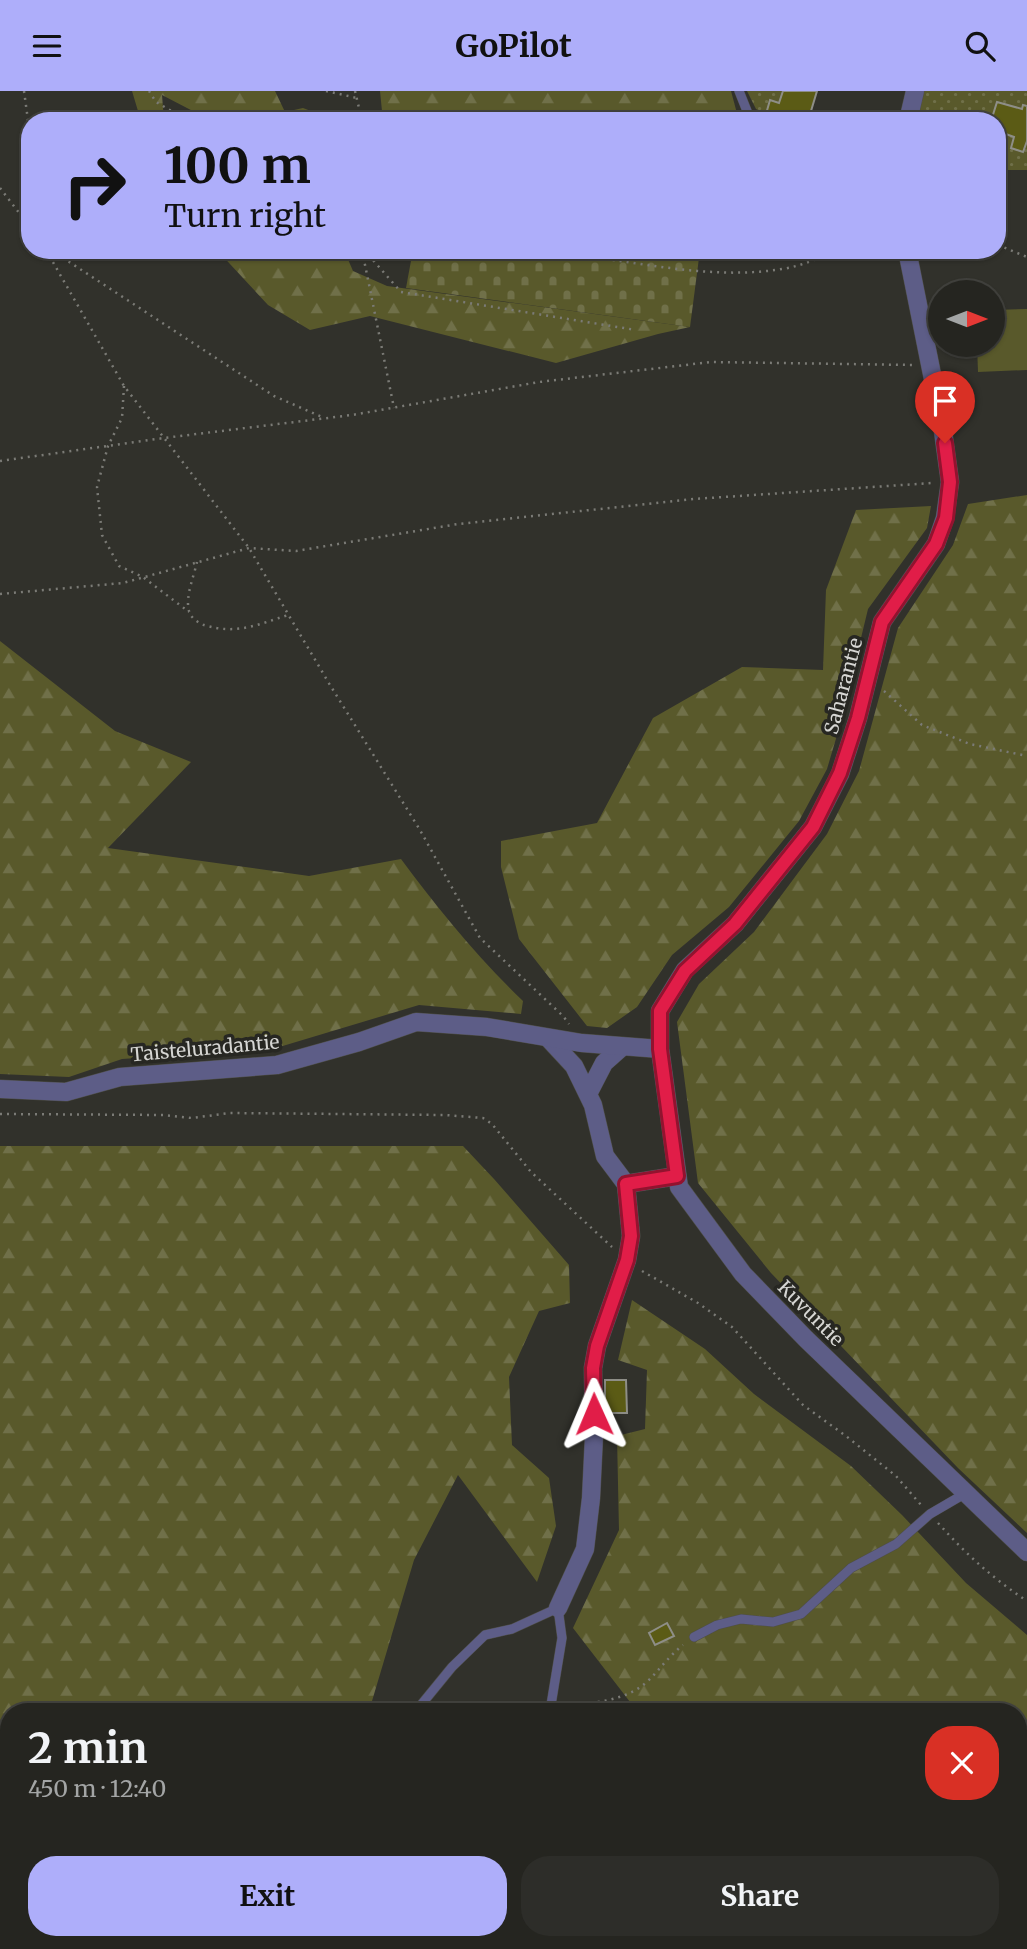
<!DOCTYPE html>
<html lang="en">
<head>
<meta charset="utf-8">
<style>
  body { margin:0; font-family:Merriweather,serif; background:#2d2d29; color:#f1f3f6; height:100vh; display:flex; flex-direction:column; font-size:26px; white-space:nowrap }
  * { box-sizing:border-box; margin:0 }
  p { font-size:23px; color:#a3a5a5 }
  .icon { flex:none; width:38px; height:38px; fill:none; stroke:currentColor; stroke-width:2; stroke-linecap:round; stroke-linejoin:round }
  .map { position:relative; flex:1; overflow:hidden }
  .details { position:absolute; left:0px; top:1612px; width:1027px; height:247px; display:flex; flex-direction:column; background:#252520; border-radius:28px 28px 0 0; box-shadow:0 2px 5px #0004,0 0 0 2px #42423e }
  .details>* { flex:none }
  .top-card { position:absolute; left:21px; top:21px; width:985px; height:147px; border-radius:28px; box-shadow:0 2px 5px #0004,0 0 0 2px #42423e; background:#aeaefa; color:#111; overflow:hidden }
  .needle { width:46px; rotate:90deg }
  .controls { position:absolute; left:928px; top:189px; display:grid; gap:14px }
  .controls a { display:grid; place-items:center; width:77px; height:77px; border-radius:50%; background:#252520; box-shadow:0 2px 5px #0004,0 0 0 2px #42423e; font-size:35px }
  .pin { position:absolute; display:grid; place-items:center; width:60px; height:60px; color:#fff; margin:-72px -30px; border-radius:50% 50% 50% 0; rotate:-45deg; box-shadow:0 0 7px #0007 }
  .pin .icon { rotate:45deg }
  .me { position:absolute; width:77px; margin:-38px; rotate:359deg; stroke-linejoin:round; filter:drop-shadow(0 0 5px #0008) }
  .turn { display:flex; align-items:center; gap:24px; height:147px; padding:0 28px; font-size:32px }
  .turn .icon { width:91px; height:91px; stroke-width:2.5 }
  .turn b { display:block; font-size:49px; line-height:60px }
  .round { display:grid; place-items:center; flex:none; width:74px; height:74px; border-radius:28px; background:#2d2d29 }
  .overview { display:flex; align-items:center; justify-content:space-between; height:119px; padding:0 28px }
  h1 { font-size:42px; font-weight:700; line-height:52px }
  .button { display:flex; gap:14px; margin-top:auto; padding:14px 28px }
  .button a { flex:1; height:80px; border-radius:28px; background:#aeaefa; color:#111; font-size:28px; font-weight:700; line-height:80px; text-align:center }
  .button a+a { background:#2d2d29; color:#f1f3f6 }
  header { display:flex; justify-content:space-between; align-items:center; height:91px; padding:0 28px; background:#aeaefa; color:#111; font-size:32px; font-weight:700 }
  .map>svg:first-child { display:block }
  .grass { fill:url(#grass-dots) }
  .forest { fill:url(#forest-firs) }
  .cemetery { fill:url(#cemetery-stones) }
  .green { fill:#59592b }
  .building { fill:#5b5b15; stroke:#8e8e87; stroke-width:2 }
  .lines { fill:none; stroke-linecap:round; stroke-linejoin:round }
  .service-casing { stroke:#4f4f49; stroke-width:10 }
  .minor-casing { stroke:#4f4f49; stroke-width:19 }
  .tertiary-casing { stroke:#4f4f49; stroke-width:19 }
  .path { stroke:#7b7b76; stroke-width:2.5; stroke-dasharray:2 5; stroke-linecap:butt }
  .service { stroke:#5d5d87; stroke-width:9 }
  .minor { stroke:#5d5d87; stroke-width:18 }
  .tertiary { stroke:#5d5d87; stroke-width:18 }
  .route-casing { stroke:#92132f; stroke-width:18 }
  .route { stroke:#e11d48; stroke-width:12 }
  .labels { text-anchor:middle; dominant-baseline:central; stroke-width:7; stroke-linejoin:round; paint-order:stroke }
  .street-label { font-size:19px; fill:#d6d6d3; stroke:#272722 }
</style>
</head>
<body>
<header><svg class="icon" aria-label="menu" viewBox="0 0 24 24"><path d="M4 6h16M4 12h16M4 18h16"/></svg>GoPilot<svg class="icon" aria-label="search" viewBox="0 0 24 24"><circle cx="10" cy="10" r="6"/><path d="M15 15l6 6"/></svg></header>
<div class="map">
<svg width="1027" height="1858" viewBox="0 0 1027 1858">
  <defs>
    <pattern id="grass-dots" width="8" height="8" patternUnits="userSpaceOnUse" patternTransform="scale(1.75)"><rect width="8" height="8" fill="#59592b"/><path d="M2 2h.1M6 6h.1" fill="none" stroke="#707049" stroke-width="1.8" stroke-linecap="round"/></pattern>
    <pattern id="forest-firs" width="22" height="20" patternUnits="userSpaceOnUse" patternTransform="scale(1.75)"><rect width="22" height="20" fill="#59592b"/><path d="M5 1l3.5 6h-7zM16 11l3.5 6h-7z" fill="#707049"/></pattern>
    <pattern id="cemetery-stones" width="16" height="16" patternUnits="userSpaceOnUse" patternTransform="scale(1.75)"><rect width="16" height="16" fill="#59592b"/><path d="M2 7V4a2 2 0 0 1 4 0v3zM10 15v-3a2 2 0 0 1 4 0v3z" fill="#707049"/></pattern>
  </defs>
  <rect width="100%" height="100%" fill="#31312b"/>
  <path class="grass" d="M747 0H783L779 12 770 9 766 23 756 18Z
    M923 0H1027V79H998V30H916Z"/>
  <path class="forest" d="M132 0H275L285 21 303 17 337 30H212L162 4 164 30H141Z
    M380 0H731L739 30H383Z
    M217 159H297L303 164 319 159H344L353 180 387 195 690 236 658 243 556 272 370 225 310 239 268 214Z
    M1027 404V1442L958 1377 771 1182 698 1092 677 931 699 893 754 841 827 743 859 680 898 537 953 454 968 413Z
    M931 415 927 437 868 518 840 634 827 678 799 730 729 816 672 864 637 916 607 937 587 935 519 848 501 776V750L597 732 653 627 742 576 823 579 826 499 856 419Z
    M0 550 115 640 191 671 108 757 309 785 401 768C439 819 477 866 523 910L521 923 419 914 276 957 122 968 69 986 0 983Z
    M0 1055H463L494 1088 569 1174 570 1212 539 1220 509 1286 512 1354 549 1387 556 1435 537 1491 458 1384 414 1469 372 1610 362 1620H9V1850H188L178 1858H0Z
    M632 1209 705 1258 754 1303 851 1375 902 1424 966 1492 1027 1544V1858H778L767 1850H1018V1620H637L573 1537 619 1439 617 1345 645 1338 647 1279 618 1269Z
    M565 1850H677L642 1858H555Z"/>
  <path class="cemetery" d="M413 159H700L690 236 406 197Z"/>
  <path class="green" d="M1027 218V279L978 281 977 254H992V219Z"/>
  <path class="building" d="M783 0H817L808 30H764L770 9 779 12Z
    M997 11 1022 18 1023 14 1027 15V50L1023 61 1011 57 1014 46 1000 41 1002 36 998 35V30H991Z
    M605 1289H626L627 1322H605Z
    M667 1532 674 1545 655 1554 649 1542Z"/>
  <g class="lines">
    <defs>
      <path id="service" d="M739 0 751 30
        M694 1546 717 1534 741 1528 773 1531 801 1523 851 1477 896 1453 930 1423 966 1402
        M416 1620 452 1576 485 1544 512 1538 558 1517 562 1547 550 1620
        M376 1850 378 1858
        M457 1858 461 1850"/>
      <path id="minor" d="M548 947 574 975 593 1014 605 1065 626 1093
        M588 1003 604 972 622 956
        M626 1093 677 1085
        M558 1517 585 1458 591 1407 594 1345 593 1277 597 1255 627 1169 631 1145 626 1093"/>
      <path id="tertiary" d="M908 30 915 0
        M907 159 942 333 950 391 945 427 936 453 882 531 858 627 840 683 813 736 735 833 685 879 660 920V958L679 1096 743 1183 806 1248 1027 1461
        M0 998 66 1001 120 986 277 974 359 951 416 931 487 936 582 952 660 958"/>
    </defs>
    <use href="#service" class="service-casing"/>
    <use href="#minor" class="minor-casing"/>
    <use href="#tertiary" class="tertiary-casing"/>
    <path class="path" d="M24 0 30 44
      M149 0 156 11 189 30
      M326 0 357 7
      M355 0 362 30
      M0 97 30 136
      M998 154 1027 166
      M46 159 124 295 249 457 330 594 420 739 480 847 563 925 569 933
      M51 159 274 305 322 326
      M362 159 394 317
      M364 159 401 201 636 239
      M599 167C658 175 721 188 782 178 802 175 819 167 838 159
      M124 295 122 327 108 355 97 396 102 444 119 475 143 486 189 521
      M0 370 164 347 352 324 539 291 711 271 914 274
      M197 471C194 485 185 506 189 520 190 526 198 532 204 534 236 544 257 534 288 524
      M0 503 123 492 249 457 296 460 458 433 694 408 932 392
      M884 600 922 634 970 653 1027 665
      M0 1023 163 1024 192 1027 230 1022 445 1024 483 1027 492 1033 531 1081 612 1156
      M642 1180 698 1212 732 1236 803 1314 846 1345 896 1385 921 1414
      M938 1432C967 1464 991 1486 1027 1510
      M563 1615C591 1612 625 1611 648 1590 660 1578 669 1565 683 1554
      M300 1858 309 1850"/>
    <use href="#service" class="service"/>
    <use href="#minor" class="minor"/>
    <use href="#tertiary" class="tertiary"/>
  </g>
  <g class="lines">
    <defs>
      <path id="route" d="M594 1323 593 1277 597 1255 627 1169 631 1145 626 1093 677 1085 660 958V920L685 880 735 833 813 736 840 682 858 627 882 531 936 453 946 427 950 391 945 352"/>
    </defs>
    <use href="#route" class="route-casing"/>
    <use href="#route" class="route"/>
  </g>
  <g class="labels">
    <g class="street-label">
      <text transform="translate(843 595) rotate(-75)">Saharantie</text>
      <text transform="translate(205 957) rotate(-5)">Taisteluradantie</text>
      <text transform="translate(811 1222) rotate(45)">Kuvuntie</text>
    </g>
  </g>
</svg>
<div class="controls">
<a><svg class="needle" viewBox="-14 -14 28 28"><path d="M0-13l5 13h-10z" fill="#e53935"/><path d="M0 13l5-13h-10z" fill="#a3a5a5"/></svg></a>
</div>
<div class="pin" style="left:945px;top:352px;background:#d93025"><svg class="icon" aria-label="arrive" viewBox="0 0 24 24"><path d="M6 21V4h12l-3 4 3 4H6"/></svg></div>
<svg class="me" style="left:594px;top:1323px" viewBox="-20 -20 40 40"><path d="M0-17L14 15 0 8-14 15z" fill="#e11d48" stroke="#fff" stroke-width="4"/></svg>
<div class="top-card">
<div class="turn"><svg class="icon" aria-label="right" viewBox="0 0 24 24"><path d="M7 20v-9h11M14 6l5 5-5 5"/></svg><div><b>100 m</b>Turn right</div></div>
</div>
<section class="details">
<div class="overview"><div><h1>2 min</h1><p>450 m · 12:40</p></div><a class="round" style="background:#d93025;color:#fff"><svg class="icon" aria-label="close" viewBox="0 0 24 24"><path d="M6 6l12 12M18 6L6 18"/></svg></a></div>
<div class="button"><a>Exit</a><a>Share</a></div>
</section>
</div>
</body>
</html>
